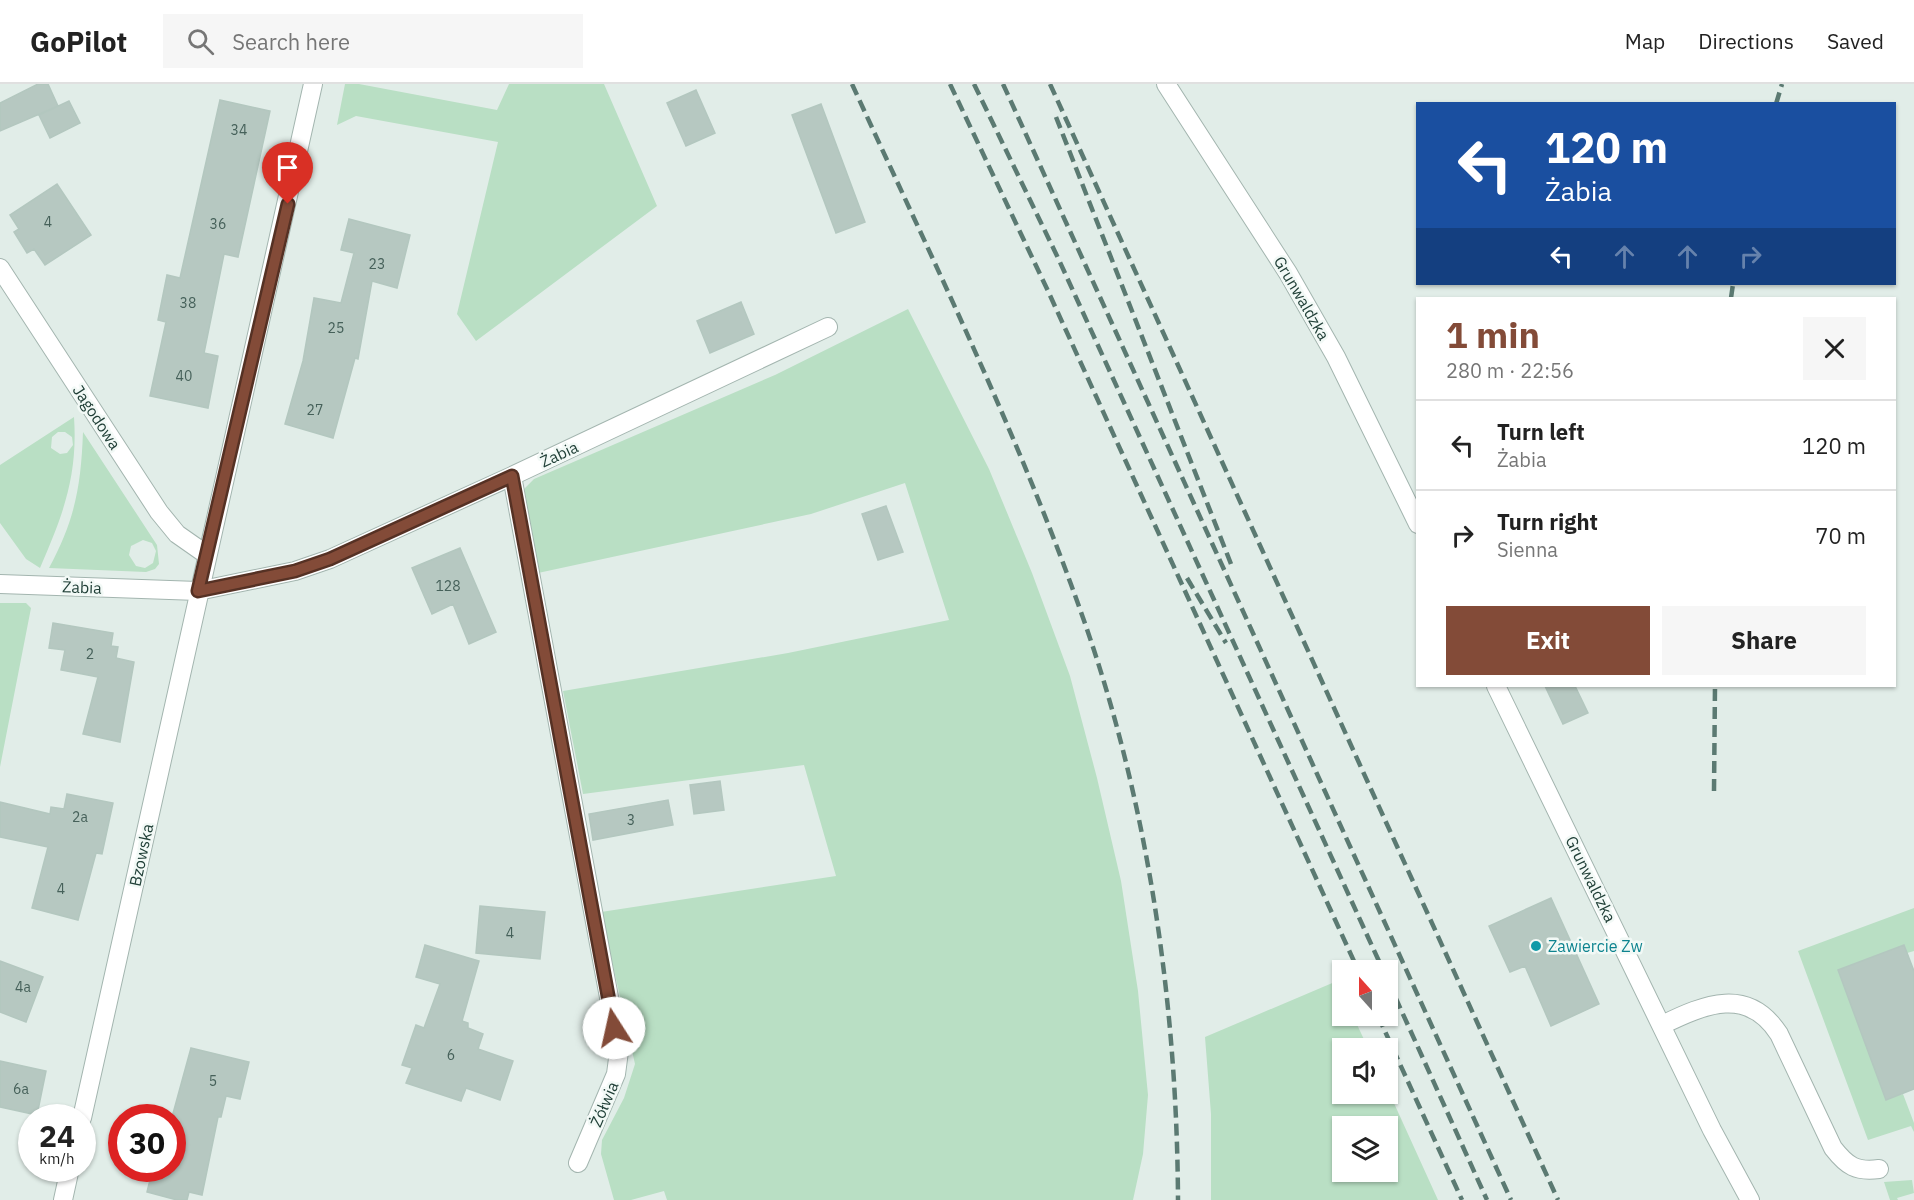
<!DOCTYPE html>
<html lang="en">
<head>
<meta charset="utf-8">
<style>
  body { margin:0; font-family:"IBM Plex Sans",sans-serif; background:#f6f6f6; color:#222; height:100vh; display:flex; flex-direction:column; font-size:22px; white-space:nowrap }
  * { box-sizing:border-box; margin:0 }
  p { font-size:20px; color:#767676 }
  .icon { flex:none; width:33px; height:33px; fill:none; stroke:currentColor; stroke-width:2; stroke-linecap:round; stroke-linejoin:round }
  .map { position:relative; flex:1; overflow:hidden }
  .sheet { position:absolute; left:1416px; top:213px; width:480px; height:390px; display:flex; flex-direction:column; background:#fff; border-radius:0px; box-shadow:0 2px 4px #0004 }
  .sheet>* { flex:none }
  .top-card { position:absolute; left:1416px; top:18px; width:480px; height:183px; border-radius:0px; box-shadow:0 2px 4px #0004; background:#1a4fa0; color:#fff; overflow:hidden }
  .needle { width:39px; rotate:339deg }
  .buttons { position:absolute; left:1332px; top:876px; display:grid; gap:12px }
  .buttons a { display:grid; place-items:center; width:66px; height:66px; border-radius:0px; background:#fff; box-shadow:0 2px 4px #0004; font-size:30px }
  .speed { position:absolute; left:18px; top:1020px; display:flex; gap:12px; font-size:30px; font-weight:700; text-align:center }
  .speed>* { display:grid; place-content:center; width:78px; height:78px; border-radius:50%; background:#fff; box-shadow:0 2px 4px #0004; line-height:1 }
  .speed small { font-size:15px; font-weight:400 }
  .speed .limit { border:9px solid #d22; background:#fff; color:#111 }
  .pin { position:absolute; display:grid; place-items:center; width:51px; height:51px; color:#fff; margin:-62px -26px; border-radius:50% 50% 50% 0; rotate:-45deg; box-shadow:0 0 6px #0007 }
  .pin .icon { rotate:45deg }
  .me { position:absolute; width:66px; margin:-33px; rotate:350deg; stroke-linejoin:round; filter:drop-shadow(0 0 4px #0008) }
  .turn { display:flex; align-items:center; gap:21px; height:126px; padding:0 30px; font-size:27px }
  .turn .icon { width:78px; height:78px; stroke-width:2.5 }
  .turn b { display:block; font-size:42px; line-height:51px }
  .lanes { display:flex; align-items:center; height:57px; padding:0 30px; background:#0003; justify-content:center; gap:30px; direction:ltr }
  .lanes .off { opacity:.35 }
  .round { display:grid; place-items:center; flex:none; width:63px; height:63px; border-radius:0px; background:#f6f6f6 }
  .headline { display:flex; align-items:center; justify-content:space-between; height:102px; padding:0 30px }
  h1 { font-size:36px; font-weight:700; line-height:45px; color:#834b38 }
  .cta { display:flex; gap:12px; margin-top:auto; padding:12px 30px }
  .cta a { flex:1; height:69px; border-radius:0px; background:#834b38; color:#fff; font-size:24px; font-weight:700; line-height:69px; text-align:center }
  .cta a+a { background:#f6f6f6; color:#222 }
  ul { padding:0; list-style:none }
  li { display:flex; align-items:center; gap:18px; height:90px; padding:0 30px; border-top:2px solid #e0e0e0 }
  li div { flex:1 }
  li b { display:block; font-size:22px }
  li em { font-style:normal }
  header { display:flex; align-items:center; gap:36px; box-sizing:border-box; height:84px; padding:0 30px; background:#fff; border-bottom:2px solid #e0e0e0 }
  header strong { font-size:28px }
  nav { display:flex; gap:33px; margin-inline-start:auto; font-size:21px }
  .search { width:420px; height:54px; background:#f6f6f6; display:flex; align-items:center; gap:15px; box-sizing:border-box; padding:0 21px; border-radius:0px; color:#767676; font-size:22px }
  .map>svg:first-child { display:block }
  .green { fill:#b9dfc4; fill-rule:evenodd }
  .building { fill:#b6c8c1; stroke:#b3c7bf; stroke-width:1.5 }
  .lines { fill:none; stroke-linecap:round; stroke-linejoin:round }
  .service-casing { stroke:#a3b5af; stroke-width:20 }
  .minor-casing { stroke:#a3b5af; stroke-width:20 }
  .service { stroke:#fff; stroke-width:18 }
  .minor { stroke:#fff; stroke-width:18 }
  .rail { stroke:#5b7a72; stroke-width:4.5; stroke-dasharray:12 6; stroke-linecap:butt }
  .route-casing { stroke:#553124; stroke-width:15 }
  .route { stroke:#834b38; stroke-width:10 }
  .culture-dot { fill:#0f9aa8; stroke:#f2f9f6; stroke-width:2 }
  .labels { text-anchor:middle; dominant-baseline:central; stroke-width:5; stroke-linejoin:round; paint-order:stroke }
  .number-label { font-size:14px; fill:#46615a }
  .street-label { font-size:16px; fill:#203f37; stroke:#f2f9f6 }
  .culture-label { font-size:16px; fill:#0d838f; stroke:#f2f9f6; text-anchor:start }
</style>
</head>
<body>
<header>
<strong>GoPilot</strong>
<div class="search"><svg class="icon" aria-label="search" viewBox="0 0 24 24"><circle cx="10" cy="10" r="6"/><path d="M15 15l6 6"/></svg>Search here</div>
<nav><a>Map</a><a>Directions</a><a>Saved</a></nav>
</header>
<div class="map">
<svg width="1914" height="1116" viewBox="0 0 1914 1116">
  <rect width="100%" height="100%" fill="#e1ede8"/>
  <path class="green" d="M345 0H359L497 26 509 0H604L657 122 476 257 457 230 498 58 356 32 337 41Z
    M908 225 989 385 1032 489 1070 592 1097 694 1121 797 1138 907 1148 1011 1143 1070 1133 1116H667L664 1107 631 1116H614L601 1070 602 1056 624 1014 635 980 601 828 836 792 804 681 583 710 563 607 788 569 949 536 905 399 811 430 538 489 524 405 534 395 775 291Z
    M74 333C78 392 63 431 40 484L26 475 0 439V381ZM58 348H65L72 353 73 361 67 369 60 370 51 364 52 353Z
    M83 348 157 461 159 480 155 485 146 488 49 484C75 436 81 402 83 348ZM143 456 152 459 156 467 153 479 145 484 136 482 129 471 131 462Z
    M0 519H26L31 524 0 683Z
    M1914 824V867L1907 869 1904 861 1838 886 1886 1015 1903 1010 1914 1039V1048L1911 1042 1868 1056 1798 867Z
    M1337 897 1342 909V932H1353L1368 964H1342V1010H1388V1006L1438 1116H1211V1030L1205 953ZM1342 1042H1388V1088H1342Z
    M1912 1096 1914 1109 1897 1114 1898 1116H1890L1884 1098Z"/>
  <path class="building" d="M38 0H48L58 22 0 47V19Z
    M696 6 715 49 686 62 667 19Z
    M220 16 270 27 238 173 224 170 204 269 218 272 208 324 150 312 166 238 158 236 167 191 180 194Z
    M69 17 80 39 50 54 39 31Z
    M821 20 865 138 836 149 792 31Z
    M57 100 91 151 45 181 34 165 27 169 14 148 19 145 10 131Z
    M349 135 410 151 397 204 372 197 358 275 355 274 333 354 285 340 303 277 314 214 341 219 354 169 341 166Z
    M741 218 754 250 710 269 697 237Z
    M886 422 903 468 878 476 862 430Z
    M460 464 496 548 469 560 453 520 432 530 412 484Z
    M53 539 113 549 111 562 118 563 116 574 134 578 120 658 83 650 98 593 61 586 65 566 49 564Z
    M1545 602H1575L1588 629 1563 640Z
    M720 697 724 726 694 730 690 701Z
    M67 710 113 719 102 770 96 769 78 836 32 824 48 763 0 753V718L50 730 51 723 64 725Z
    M668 716 673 741 593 756 589 730Z
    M1551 814 1599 920 1551 942 1525 882 1510 888 1489 842Z
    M480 822 545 828 540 875 476 869Z
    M425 861 479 877 462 937 468 939V944L483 950 478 965 513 977 500 1016 466 1004 461 1017 406 999 412 984 402 981 416 941 424 944 440 900 416 893Z
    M1904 861 1914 887V1005L1886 1016 1838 886Z
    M0 877 43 893 26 938 0 928Z
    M191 964 249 978 240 1015 226 1012 221 1033H218L202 1111 189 1108 187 1116H177L147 1108 153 1084H172V1033Z
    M0 977 46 987 37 1031 0 1023Z"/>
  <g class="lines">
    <defs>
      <path id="service" d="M1662 941C1705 920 1748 902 1779 950L1833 1064C1847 1082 1856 1088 1879 1085"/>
      <path id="minor" d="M1166 0 1288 189 1336 273 1418 440
        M0 184 159 428 177 450 207 471
        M512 392 619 967 616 990 578 1079
        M0 500 198 507 295 487 330 475 512 392 828 243
        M1496 602 1712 1046 1750 1116
        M82 1034 313 0
        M63 1116 70 1084"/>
    </defs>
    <use href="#service" class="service-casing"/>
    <use href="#minor" class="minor-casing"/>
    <use href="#service" class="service"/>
    <use href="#minor" class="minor"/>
    <path class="rail" d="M852 0C932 175 1018 349 1082 531 1148 717 1177 919 1178 1116
      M950 0 1048 207 1358 886
      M974 0 1059 176 1383 886
      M1003 0 1511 1116
      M1050 0 1558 1116
      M1776 20 1782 0
      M1056 33 1231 480
      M1731 214 1733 200
      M1187 494 1226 559
      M1714 707 1715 602
      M1388 897 1487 1116
      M1378 932 1462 1116"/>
  </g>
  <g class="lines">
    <defs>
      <path id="route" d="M288 120 198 507 295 487 330 475 512 392 614 944"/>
    </defs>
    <use href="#route" class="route-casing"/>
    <use href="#route" class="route"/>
  </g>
  <circle class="culture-dot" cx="1536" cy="862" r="6"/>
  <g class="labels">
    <g class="number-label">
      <text x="239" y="46">34</text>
      <text x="48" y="138">4</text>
      <text x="218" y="140">36</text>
      <text x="377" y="180">23</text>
      <text x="188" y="219">38</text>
      <text x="336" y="244">25</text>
      <text x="184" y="292">40</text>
      <text x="315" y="326">27</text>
      <text x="448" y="502">128</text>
      <text x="90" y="570">2</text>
      <text x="80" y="733">2a</text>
      <text x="631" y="736">3</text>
      <text x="61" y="805">4</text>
      <text x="510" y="849">4</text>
      <text x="23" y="903">4a</text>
      <text x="451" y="971">6</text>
      <text x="213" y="997">5</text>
      <text x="21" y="1005">6a</text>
    </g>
    <g class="street-label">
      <text transform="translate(1302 214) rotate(60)">Grunwaldzka</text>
      <text transform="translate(97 333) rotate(57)">Jagodowa</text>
      <text transform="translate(559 370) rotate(-25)">Żabia</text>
      <text transform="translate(82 503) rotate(2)">Żabia</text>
      <text transform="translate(141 771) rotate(-78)">Bzowska</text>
      <text transform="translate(1591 795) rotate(64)">Grunwaldzka</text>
      <text transform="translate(604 1020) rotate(-67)">Żółwia</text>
    </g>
    <g class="culture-label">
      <text x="1548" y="862">Zawiercie Zw</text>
    </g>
  </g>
</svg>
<div class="buttons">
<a><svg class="needle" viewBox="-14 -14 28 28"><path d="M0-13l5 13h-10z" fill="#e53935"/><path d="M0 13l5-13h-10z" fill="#767676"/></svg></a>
<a><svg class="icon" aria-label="sound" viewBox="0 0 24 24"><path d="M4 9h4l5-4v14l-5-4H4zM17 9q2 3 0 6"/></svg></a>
<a><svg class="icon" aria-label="layers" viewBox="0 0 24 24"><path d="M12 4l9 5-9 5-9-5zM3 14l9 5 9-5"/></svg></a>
</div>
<div class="speed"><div>24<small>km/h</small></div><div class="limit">30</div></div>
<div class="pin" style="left:288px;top:120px;background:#d93025"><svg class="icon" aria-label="arrive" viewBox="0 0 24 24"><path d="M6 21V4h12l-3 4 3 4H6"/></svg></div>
<svg class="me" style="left:614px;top:944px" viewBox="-20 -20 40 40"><circle r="19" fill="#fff"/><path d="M0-13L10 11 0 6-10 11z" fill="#834b38"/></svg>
<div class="top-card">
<div class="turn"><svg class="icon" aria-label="left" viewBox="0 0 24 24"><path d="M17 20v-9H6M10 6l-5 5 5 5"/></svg><div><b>120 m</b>Żabia</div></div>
<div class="lanes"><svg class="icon" aria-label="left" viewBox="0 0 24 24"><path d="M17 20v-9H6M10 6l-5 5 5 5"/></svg><svg class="icon off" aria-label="ahead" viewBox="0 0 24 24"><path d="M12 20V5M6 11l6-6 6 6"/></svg><svg class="icon off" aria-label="ahead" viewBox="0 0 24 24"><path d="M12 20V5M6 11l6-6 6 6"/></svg><svg class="icon off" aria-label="right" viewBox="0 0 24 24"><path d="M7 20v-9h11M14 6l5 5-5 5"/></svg></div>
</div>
<section class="sheet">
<div class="headline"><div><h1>1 min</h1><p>280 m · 22:56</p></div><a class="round"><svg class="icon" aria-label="close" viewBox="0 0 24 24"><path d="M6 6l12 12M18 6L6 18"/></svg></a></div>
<ul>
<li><svg class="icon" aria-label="left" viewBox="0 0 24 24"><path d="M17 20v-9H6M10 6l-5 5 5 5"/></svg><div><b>Turn left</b><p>Żabia</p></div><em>120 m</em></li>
<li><svg class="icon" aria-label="right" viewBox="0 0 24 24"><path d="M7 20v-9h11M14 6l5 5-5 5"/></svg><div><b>Turn right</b><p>Sienna</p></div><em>70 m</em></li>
</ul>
<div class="cta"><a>Exit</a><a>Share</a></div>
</section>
</div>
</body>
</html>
